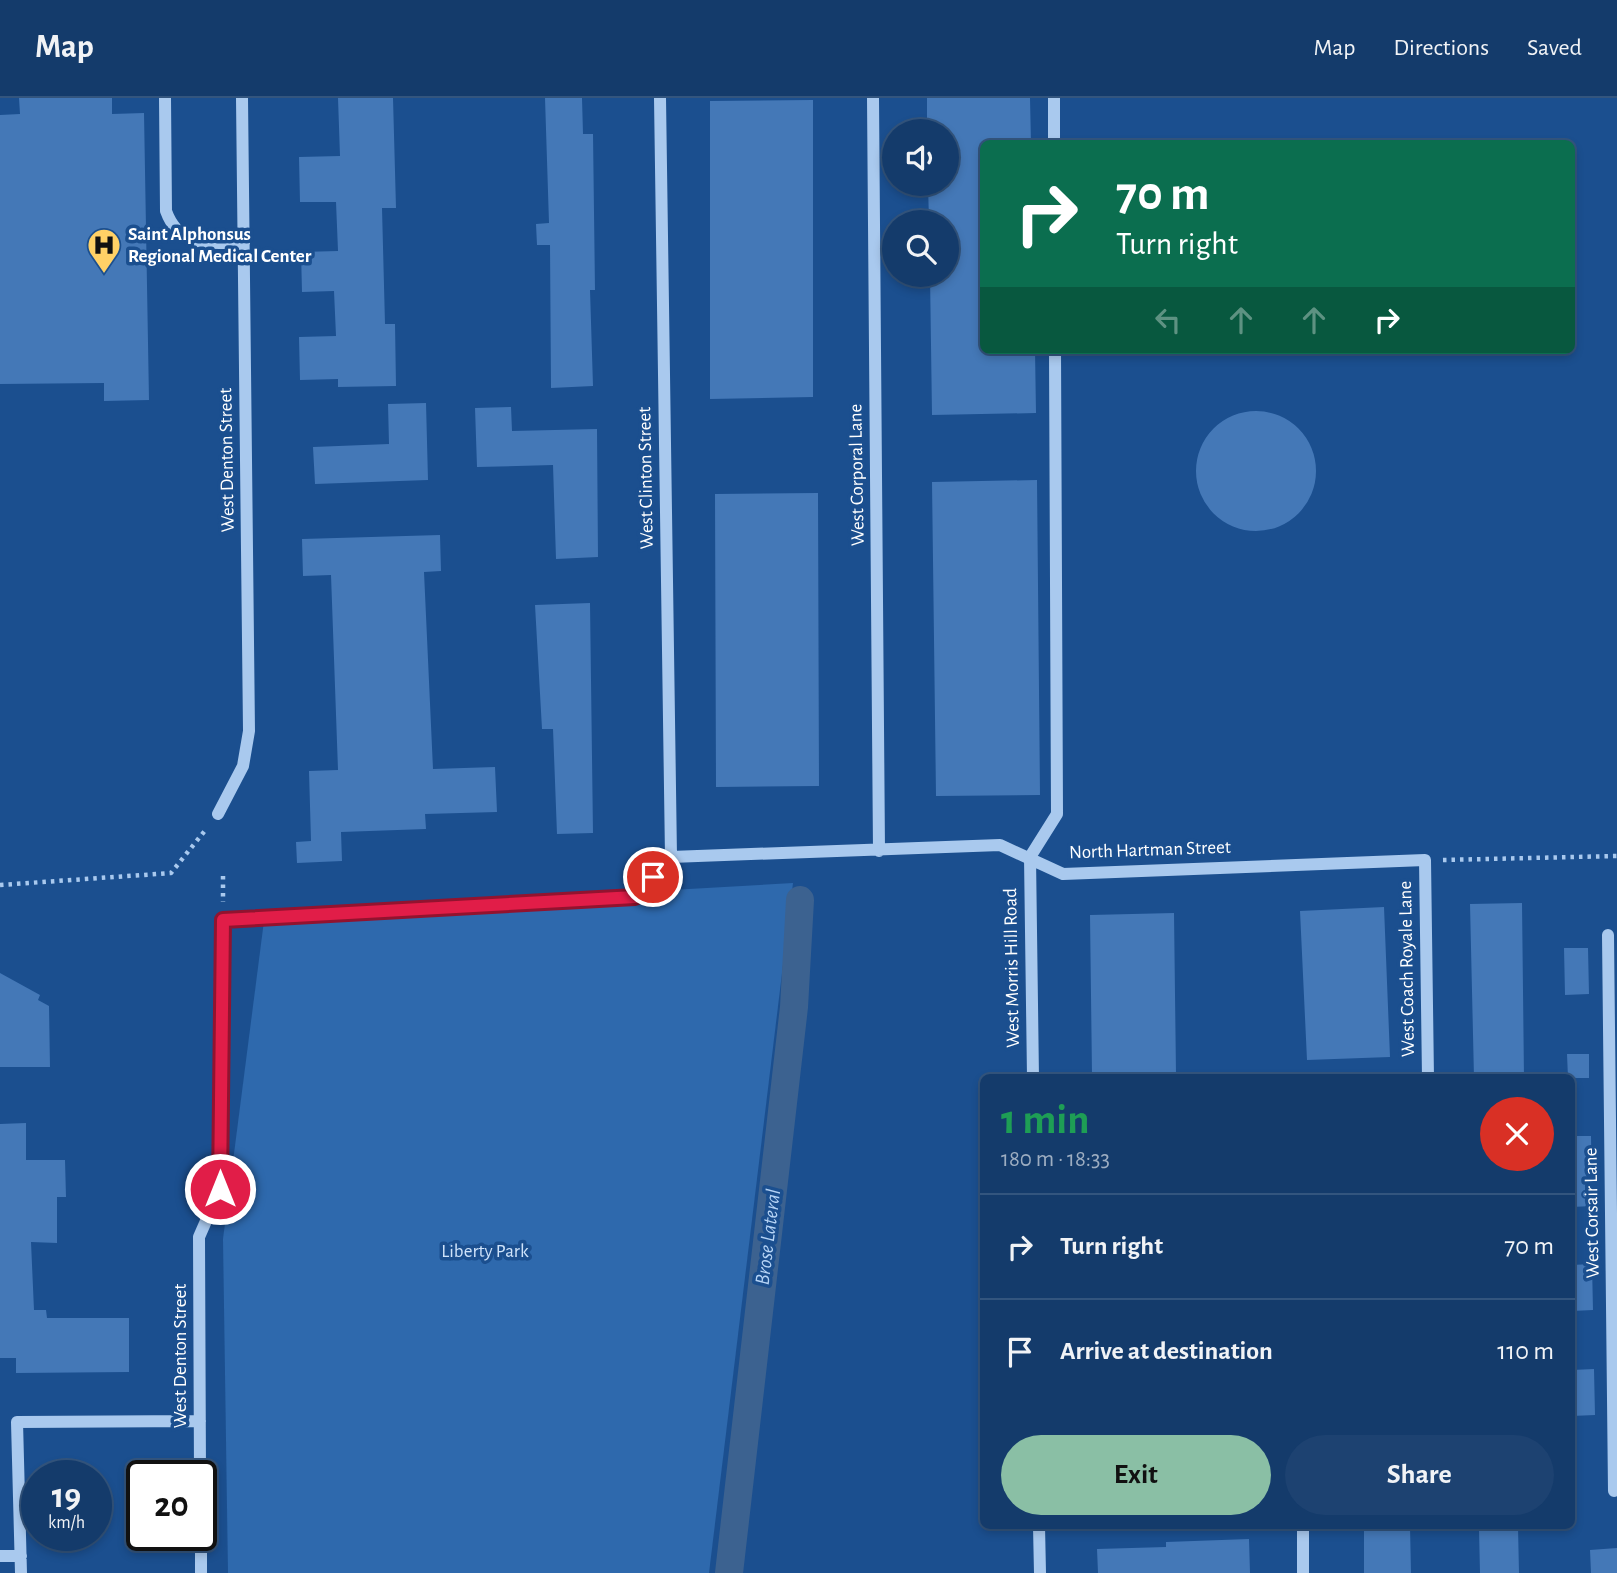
<!DOCTYPE html>
<html lang="en">
<head>
<meta charset="utf-8">
<style>
  body { margin:0; font-family:"Alegreya Sans",sans-serif; background:#1d4271; color:#f1f3f6; height:100vh; display:flex; flex-direction:column; font-size:26px; white-space:nowrap }
  * { box-sizing:border-box; margin:0 }
  p { font-size:23px; color:#9dadc1 }
  .icon { flex:none; width:38px; height:38px; fill:none; stroke:currentColor; stroke-width:2; stroke-linecap:round; stroke-linejoin:round }
  .map { position:relative; flex:1; overflow:hidden }
  .side { position:absolute; left:980px; top:976px; width:595px; height:455px; display:flex; flex-direction:column; background:#143b6b; border-radius:10px; box-shadow:0 4px 10px #0003,0 0 0 2px #33557e }
  .side>* { flex:none }
  .top-card { position:absolute; left:980px; top:42px; width:595px; height:214px; border-radius:10px; box-shadow:0 4px 10px #0003,0 0 0 2px #33557e; background:#0b6e4f; color:#fff; overflow:hidden }
  .buttons { position:absolute; left:882px; top:21px; display:grid; gap:14px }
  .buttons a { display:grid; place-items:center; width:77px; height:77px; border-radius:50%; background:#143b6b; box-shadow:0 4px 10px #0003,0 0 0 2px #33557e; font-size:35px }
  .speed { position:absolute; left:21px; top:1362px; display:flex; gap:14px; font-size:35px; font-weight:700; text-align:center }
  .speed>* { display:grid; place-content:center; width:91px; height:91px; border-radius:50%; background:#143b6b; box-shadow:0 4px 10px #0003,0 0 0 2px #33557e; line-height:1 }
  .speed small { font-size:18px; font-weight:400 }
  .speed .limit { border:4px solid #111; border-radius:10px; background:#fff; color:#111 }
  .pin { position:absolute; display:grid; place-items:center; width:60px; height:60px; color:#fff; margin:-30px; border:4px solid #fff; border-radius:50%; box-shadow:0 2px 7px #0007 }
  .me { position:absolute; width:77px; margin:-38px; rotate:0deg; stroke-linejoin:round; filter:drop-shadow(0 0 5px #0008) }
  .turn { display:flex; align-items:center; gap:24px; height:147px; padding:0 21px; font-size:32px }
  .turn .icon { width:91px; height:91px; stroke-width:2.5 }
  .turn b { display:block; font-size:49px; line-height:60px }
  .lanes { display:flex; align-items:center; height:66px; padding:0 21px; background:#0003; justify-content:center; gap:35px; direction:ltr }
  .lanes .off { opacity:.35 }
  .round { display:grid; place-items:center; flex:none; width:74px; height:74px; border-radius:37px; background:#1d4271 }
  .head { display:flex; align-items:center; justify-content:space-between; height:119px; padding:0 21px }
  h1 { font-size:42px; font-weight:600; line-height:52px; color:#1e9e55 }
  .primary-button { display:flex; gap:14px; margin-top:auto; padding:14px 21px }
  .primary-button a { flex:1; height:80px; border-radius:42px; background:#8abfa5; color:#111; font-size:28px; font-weight:600; line-height:80px; text-align:center }
  .primary-button a+a { background:#1d4271; color:#f1f3f6 }
  ul { padding:0; list-style:none }
  li { display:flex; align-items:center; gap:21px; height:105px; padding:0 21px; border-top:2px solid #33557e }
  li div { flex:1 }
  li b { display:block; font-size:26px }
  li em { font-style:normal }
  header { display:flex; align-items:center; gap:42px; box-sizing:border-box; height:98px; padding:0 35px; background:#143b6b; border-bottom:2px solid #33557e }
  header strong { font-size:33px }
  nav { display:flex; gap:38px; margin-inline-start:auto; font-size:24px }
  .map>svg:first-child { display:block }
  .green { fill:#2e69ad }
  .lines { fill:none; stroke-linecap:round; stroke-linejoin:round }
  .canal { stroke:#3c6290; stroke-width:28 }
  .building { fill:#4478b7 }
  .path { stroke:#a9c9ee; stroke-width:4.5; stroke-dasharray:3.5 5; stroke-linecap:butt }
  .minor { stroke:#a9c9ee; stroke-width:12 }
  .route-casing { stroke:#92132f; stroke-width:18 }
  .route { stroke:#e11d48; stroke-width:12 }
  .labels { text-anchor:middle; dominant-baseline:central; stroke-width:7; stroke-linejoin:round; paint-order:stroke }
  .poi-label { font-size:19px; font-weight:bold; fill:#fff; stroke:#1b4f8f; text-anchor:start }
  .street-label { font-size:19px; fill:#fff; stroke:#1b4f8f }
  .park-label { font-size:19px; fill:#cfe3fa; stroke:#1b4f8f }
  .water-label { font-size:21px; font-style:italic; fill:#b5d3f5; stroke:#1b4f8f }
</style>
</head>
<body>
<header>
<strong>Map</strong>
<nav><a>Map</a><a>Directions</a><a>Saved</a></nav>
</header>
<div class="map">
<svg width="1617" height="1475" viewBox="0 0 1617 1475">
  <rect width="100%" height="100%" fill="#1b4f8f"/>
  <path class="green" d="M793 785 709 1475H228L223 1141 265 815Z"/>
  <g class="lines">
    <path class="canal" d="M729 1475 794 909 800 802"/>
  </g>
  <path class="building" d="M19 0H112V16L144 15 149 302 104 303V285L0 286V17L20 16Z
    M338 0H393L396 110H382L385 226H395L396 288 338 289V281L300 282 299 239 336 238 334 193 302 194 301 154 338 153 336 104H300L299 59 340 58Z
    M545 0H582L583 36H593L595 192H590L593 288 551 290 550 147H537L536 126 549 125Z
    M927 0H1030L1031 46H984V252H1035L1036 315 932 317 930 177H947V124H929L928 86H947V33H927Z
    M813 2V299L710 301V3Z
    M426 305 428 382 315 386 313 349 389 346 388 306Z
    M511 309 512 333 597 331 598 459 556 461 553 367 477 369 475 310Z
    M1196 373a60 60 0 1 1 120 0a60 60 0 1 1-120 0Z
    M1037 382 1040 697 936 698 932 384Z
    M818 395 819 688 716 689 715 396Z
    M440 437 441 473 424 474 433 671 495 669 497 714 425 716 426 731 341 734 342 763 297 765 296 744 311 743 309 673 338 672 331 477 303 478 302 441Z
    M590 505 593 735 557 736 553 631H542L535 507Z
    M1522 805 1524 980H1474L1470 806Z
    M1384 809 1390 959 1307 962 1300 813Z
    M1174 815 1176 976 1092 977 1090 817Z
    M1564 850H1588L1589 896 1565 897Z
    M0 875 40 897 38 902 49 908 50 969H0Z
    M1567 956H1589V980H1568Z
    M26 1025V1062H65L66 1099H57V1145L31 1144 34 1212H46L47 1220H129V1274L16 1275V1260H0V1026Z
    M1572 1038H1591L1592 1108 1572 1109Z
    M1592 1166 1593 1212 1572 1213V1167Z
    M1594 1271 1595 1317 1572 1318V1272Z
    M1364 1428H1410L1411 1475H1364Z
    M1518 1429 1519 1475H1480L1479 1431Z
    M1249 1441 1250 1475H1098L1097 1451 1166 1449V1444Z
    M1617 1450V1475H1591L1590 1452Z"/>
  <g class="lines">
    <path class="path" d="M1443 762 1617 758
      M223 778V804
      M0 787 171 775 207 730"/>
    <path class="minor" d="M165 0 166 113C180 151 209 144 244 145
      M660 0 671 759
      M873 0 879 753
      M1054 0V46
      M218 716 243 668 249 633 242 0
      M671 759 1000 747 1063 776 1425 762 1428 980
      M1608 837 1614 1393
      M1033 980 1030 759 1057 716 1055 252
      M200 1377 199 1139 220 1091 223 822 635 799 671 759
      M1039 1428 1040 1475
      M201 1437V1475
      M0 1458H21
      M21 1475 17 1324 200 1323
      M1303 1475V1428"/>
  </g>
  <g class="lines">
    <defs>
      <path id="route" d="M220 1091 223 822 635 799 653 779"/>
    </defs>
    <use href="#route" class="route-casing"/>
    <use href="#route" class="route"/>
  </g>
  <defs>
    <symbol id="hospital-pin" viewBox="-11 -11 22 30"><path d="M0 17L-7.5 6A9.5 9.5 0 1 1 7.5 6Z" fill="#ffd166" stroke="#1b4f8f"/><path d="M-5-5h3v3.5h4V-5h3V5h-3V1.5h-4V5h-3Z" fill="#111"/></symbol>
  </defs>
  <g fill-rule="evenodd">
    <use href="#hospital-pin" x="85" y="128" width="38" height="52"/>
  </g>
  <g class="labels">
    <g class="poi-label">
      <text x="128" y="136">Saint Alphonsus<tspan x="128" dy="22">Regional Medical Center</tspan></text>
    </g>
    <g class="street-label">
      <text transform="translate(227 362) rotate(-91)">West Denton Street</text>
      <text transform="translate(857 377) rotate(-91)">West Corporal Lane</text>
      <text transform="translate(646 380) rotate(-91)">West Clinton Street</text>
      <text transform="translate(1150 752) rotate(-2)">North Hartman Street</text>
      <text transform="translate(1012 870) rotate(-91)">West Morris Hill Road</text>
      <text transform="translate(1407 871) rotate(-91)">West Coach Royale Lane</text>
      <text transform="translate(1592 1115) rotate(-91)">West Corsair Lane</text>
      <text transform="translate(180 1258) rotate(-90)">West Denton Street</text>
    </g>
    <g class="park-label">
      <text x="485" y="1153">Liberty Park</text>
    </g>
    <g class="water-label">
      <text transform="translate(768 1139) rotate(-83)">Brose Lateral</text>
    </g>
  </g>
</svg>
<div class="buttons">
<a><svg class="icon" aria-label="sound" viewBox="0 0 24 24"><path d="M4 9h4l5-4v14l-5-4H4zM17 9q2 3 0 6"/></svg></a>
<a><svg class="icon" aria-label="search" viewBox="0 0 24 24"><circle cx="10" cy="10" r="6"/><path d="M15 15l6 6"/></svg></a>
</div>
<div class="speed"><div>19<small>km/h</small></div><div class="limit">20</div></div>
<div class="pin" style="left:653px;top:779px;background:#d93025"><svg class="icon" aria-label="arrive" viewBox="0 0 24 24"><path d="M6 21V4h12l-3 4 3 4H6"/></svg></div>
<svg class="me" style="left:220px;top:1091px" viewBox="-20 -20 40 40"><circle r="17" fill="#e11d48" stroke="#fff" stroke-width="3"/><path d="M0-11L8 9 0 5-8 9z" fill="#fff"/></svg>
<div class="top-card">
<div class="turn"><svg class="icon" aria-label="right" viewBox="0 0 24 24"><path d="M7 20v-9h11M14 6l5 5-5 5"/></svg><div><b>70 m</b>Turn right</div></div>
<div class="lanes"><svg class="icon off" aria-label="left" viewBox="0 0 24 24"><path d="M17 20v-9H6M10 6l-5 5 5 5"/></svg><svg class="icon off" aria-label="ahead" viewBox="0 0 24 24"><path d="M12 20V5M6 11l6-6 6 6"/></svg><svg class="icon off" aria-label="ahead" viewBox="0 0 24 24"><path d="M12 20V5M6 11l6-6 6 6"/></svg><svg class="icon" aria-label="right" viewBox="0 0 24 24"><path d="M7 20v-9h11M14 6l5 5-5 5"/></svg></div>
</div>
<section class="side">
<div class="head"><div><h1>1 min</h1><p>180 m · 18:33</p></div><a class="round" style="background:#d93025;color:#fff"><svg class="icon" aria-label="close" viewBox="0 0 24 24"><path d="M6 6l12 12M18 6L6 18"/></svg></a></div>
<ul>
<li><svg class="icon" aria-label="right" viewBox="0 0 24 24"><path d="M7 20v-9h11M14 6l5 5-5 5"/></svg><div><b>Turn right</b></div><em>70 m</em></li>
<li><svg class="icon" aria-label="arrive" viewBox="0 0 24 24"><path d="M6 21V4h12l-3 4 3 4H6"/></svg><div><b>Arrive at destination</b></div><em>110 m</em></li>
</ul>
<div class="primary-button"><a>Exit</a><a>Share</a></div>
</section>
</div>
</body>
</html>
